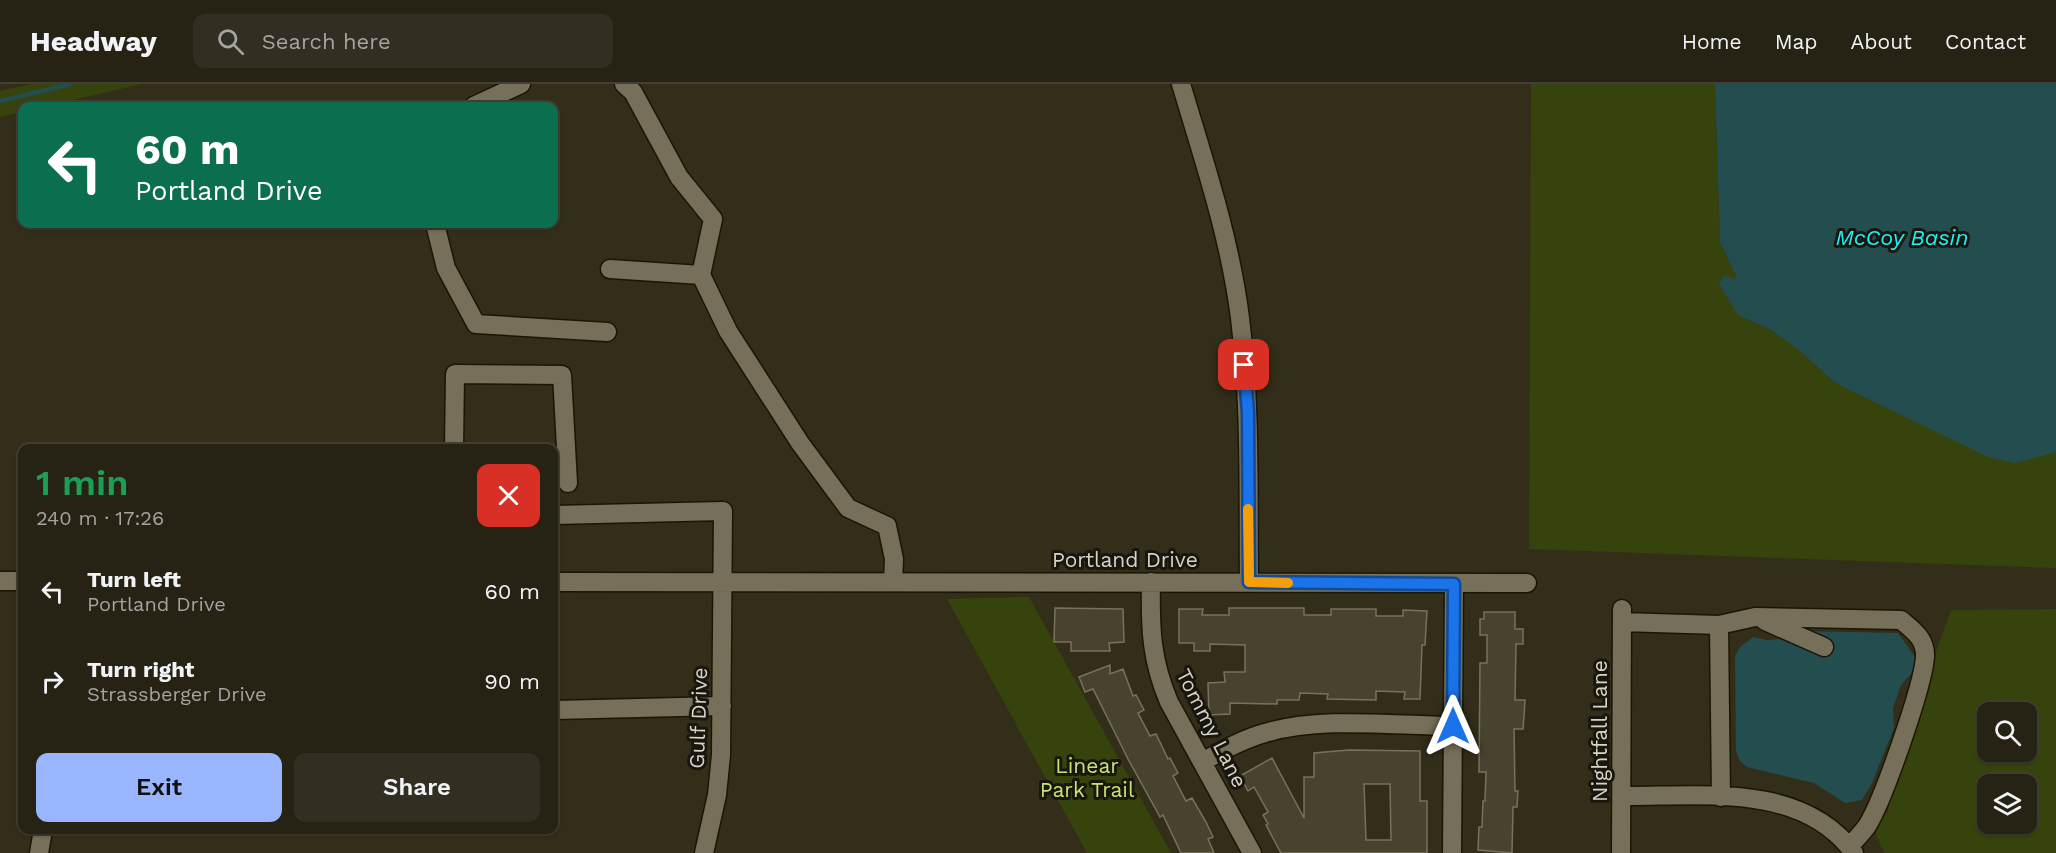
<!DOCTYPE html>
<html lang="en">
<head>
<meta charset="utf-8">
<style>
  body { margin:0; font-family:"Work Sans",sans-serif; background:#322f22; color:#f1f3f6; height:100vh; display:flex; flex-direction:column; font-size:22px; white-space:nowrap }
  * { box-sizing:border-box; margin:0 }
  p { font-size:20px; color:#a4a4a0 }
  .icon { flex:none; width:33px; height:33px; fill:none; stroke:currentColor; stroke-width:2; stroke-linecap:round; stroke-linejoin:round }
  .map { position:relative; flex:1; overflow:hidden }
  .panel { position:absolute; left:18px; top:360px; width:540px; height:390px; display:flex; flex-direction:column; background:#262214; border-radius:12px; box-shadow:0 2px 4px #0004,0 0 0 2px #423f34 }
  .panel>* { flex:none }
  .hud { position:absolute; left:18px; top:18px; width:540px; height:126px; border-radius:12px; box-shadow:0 2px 4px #0004,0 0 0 2px #423f34; background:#0b6e4f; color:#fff; overflow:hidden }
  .tools { position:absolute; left:1977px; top:618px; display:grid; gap:12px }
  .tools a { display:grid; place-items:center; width:60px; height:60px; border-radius:12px; background:#262214; box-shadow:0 2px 4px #0004,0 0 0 2px #423f34; font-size:30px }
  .pin { position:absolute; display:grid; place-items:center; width:51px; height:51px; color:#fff; margin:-26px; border-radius:12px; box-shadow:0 3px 9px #0006 }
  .me { position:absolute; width:66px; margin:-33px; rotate:0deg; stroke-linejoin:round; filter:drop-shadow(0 0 4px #0008) }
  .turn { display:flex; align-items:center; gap:21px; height:126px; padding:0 18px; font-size:27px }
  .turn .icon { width:78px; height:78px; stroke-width:2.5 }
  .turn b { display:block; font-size:42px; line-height:51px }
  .round { display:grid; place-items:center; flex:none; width:63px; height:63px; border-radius:12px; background:#322f22 }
  .head { display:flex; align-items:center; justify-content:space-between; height:102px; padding:0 18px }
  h1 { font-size:36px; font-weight:600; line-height:45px; color:#1e9e55 }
  .primary-button { display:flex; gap:12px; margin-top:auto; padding:12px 18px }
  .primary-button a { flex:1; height:69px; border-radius:12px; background:#98b5fd; color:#111; font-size:24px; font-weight:600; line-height:69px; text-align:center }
  .primary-button a+a { background:#322f22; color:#f1f3f6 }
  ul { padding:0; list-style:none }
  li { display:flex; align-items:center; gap:18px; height:90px; padding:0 18px }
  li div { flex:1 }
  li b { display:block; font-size:22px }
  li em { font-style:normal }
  header { display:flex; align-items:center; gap:36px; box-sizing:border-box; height:84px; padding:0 30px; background:#262214; border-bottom:2px solid #423f34 }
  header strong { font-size:28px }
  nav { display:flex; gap:33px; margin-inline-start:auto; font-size:21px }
  .search { width:420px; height:54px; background:#322f22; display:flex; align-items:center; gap:15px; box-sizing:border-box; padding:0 21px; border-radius:12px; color:#a4a4a0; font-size:22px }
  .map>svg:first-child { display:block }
  .green { fill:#37430c; fill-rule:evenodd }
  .water { fill:#244d50 }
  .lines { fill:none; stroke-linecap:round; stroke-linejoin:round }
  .stream { stroke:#244d50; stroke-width:4.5 }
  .building { fill:#48432e; stroke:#78725c; stroke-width:1.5; fill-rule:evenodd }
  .minor-casing { stroke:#1b1604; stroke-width:21 }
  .minor { stroke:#76705a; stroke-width:18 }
  .route-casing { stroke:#114b97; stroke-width:15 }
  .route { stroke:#1a73e8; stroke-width:10 }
  .slow { stroke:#f59e0b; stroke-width:10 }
  .labels { text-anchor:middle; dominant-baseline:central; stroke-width:6; stroke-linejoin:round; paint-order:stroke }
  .street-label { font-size:21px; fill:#d6d3c7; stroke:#18160d }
  .park-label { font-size:21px; fill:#c6e472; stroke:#18160d }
  .water-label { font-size:22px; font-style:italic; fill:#1ff1fb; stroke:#18160d }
</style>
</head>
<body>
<header>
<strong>Headway</strong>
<div class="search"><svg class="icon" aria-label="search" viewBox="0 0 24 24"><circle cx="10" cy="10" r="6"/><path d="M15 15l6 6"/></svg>Search here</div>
<nav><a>Home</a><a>Map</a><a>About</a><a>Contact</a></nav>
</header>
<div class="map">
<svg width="2056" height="769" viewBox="0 0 2056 769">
  <rect width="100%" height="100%" fill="#332e1a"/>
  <path class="green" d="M32 0H142L46 22H22V28L0 33V7Z
    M1531 0H1715L1720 158 1736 192 1738 231 1771 246 1799 266 1835 299 1922 340 2056 368V484L1529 465Z
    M1029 513 1171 769H1087L947 515Z
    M2056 525V769H1885C1876 753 1873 746 1879 728L1886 731 1889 724 1882 721 1951 526ZM1988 628H2026V668H1988ZM1988 700H2026V740H1988Z"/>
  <path class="water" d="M1715 0H2056V368L2015 379 1988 373 1835 299 1799 266 1771 246 1738 231 1719 199 1725 191 1735 196 1736 192 1720 158Z
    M1800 547 1898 549 1920 580 1901 601 1893 624 1894 644 1872 699 1862 716 1845 719 1814 699 1747 683 1740 677 1736 667 1735 572 1740 563 1753 553 1767 556 1796 554Z"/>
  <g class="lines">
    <path class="stream" d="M0 17 71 0"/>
  </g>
  <path class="building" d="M1055 524 1123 525 1124 558 1109 559 1110 567H1071V558H1054Z
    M1229 524H1304V531H1331V525H1376V532H1403V526L1427 527 1425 561H1422L1420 615H1404L1405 608 1376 607V616L1327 615 1328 610 1300 609 1299 616H1277V620L1230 619V630L1209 631 1208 599 1225 598 1224 588H1245V561L1210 560V567H1194V559H1179V525H1203L1202 531H1229Z
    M1484 528H1515V545H1523V560H1516L1515 616H1525L1524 632 1523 645H1514L1515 707H1518L1517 723H1513L1512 769 1478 766 1479 743H1482L1483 717H1485L1486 688H1479L1480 579H1487V551H1480V535H1484Z
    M1110 581V590L1123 585 1133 612 1136 611 1144 626 1138 629 1150 652 1156 650 1168 675 1170 674 1178 689 1173 692 1186 717 1192 714 1206 738 1213 753 1208 755 1214 769H1181L1163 731 1160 733 1128 675 1093 605 1085 608 1079 593Z
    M1349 666 1420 667V717H1427V769H1281L1266 741 1268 740 1263 731 1268 728 1254 703 1248 707 1240 692 1272 674 1304 734V693H1314V669ZM1364 700H1390L1391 756H1366Z"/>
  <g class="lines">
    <defs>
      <path id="minor" d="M624 0 633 8 679 93 713 135 701 191
        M1181 0C1204 77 1230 154 1240 234 1251 322 1248 410 1249 498
        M474 22 521 0
        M435 140 446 184 476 240 607 248
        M610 185 701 191 728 247 800 359 848 424 887 442 894 475 893 498
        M454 364 455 290 562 291 568 399
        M554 431 723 427 721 671 717 711 704 769
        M0 497H22
        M554 498 1527 499
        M1151 498C1150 543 1151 576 1169 618L1252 769
        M1765 537 1824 563
        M1622 538 1719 541 1755 533 1901 536C1913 546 1926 555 1925 573 1923 602 1883 717 1867 742 1862 749 1855 756 1849 763
        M1719 541 1721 713
        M554 626 722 622
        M1202 678C1222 667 1243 655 1265 649 1322 632 1394 642 1453 642
        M1621 712C1699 713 1801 697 1854 769
        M39 769 43 746
        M1452 769 1454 500
        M1621 769 1622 525"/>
    </defs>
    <use href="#minor" class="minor-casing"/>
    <use href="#minor" class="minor"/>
  </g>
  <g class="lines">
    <defs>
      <path id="route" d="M1244 281 1248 328 1249 498 1454 500 1453 642"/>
    </defs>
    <use href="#route" class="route-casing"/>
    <use href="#route" class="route"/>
    <path class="slow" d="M1248 425 1249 498 1288 499"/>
  </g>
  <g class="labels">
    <g class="street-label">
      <text x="1125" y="475">Portland Drive</text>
      <text transform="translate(698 634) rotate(-88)">Gulf Drive</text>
      <text transform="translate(1212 644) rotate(63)">Tommy Lane</text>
      <text transform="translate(1599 647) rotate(-90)">Nightfall Lane</text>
    </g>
    <g class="park-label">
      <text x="1087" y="681">Linear<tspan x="1087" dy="24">Park Trail</tspan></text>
    </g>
    <g class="water-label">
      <text x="1902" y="153">McCoy Basin</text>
    </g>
  </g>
</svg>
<div class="tools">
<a><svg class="icon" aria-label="search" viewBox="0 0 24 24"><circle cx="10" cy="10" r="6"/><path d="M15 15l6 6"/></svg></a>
<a><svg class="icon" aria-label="layers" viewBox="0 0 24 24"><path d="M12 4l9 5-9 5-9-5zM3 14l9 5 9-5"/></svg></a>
</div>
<div class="pin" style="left:1244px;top:281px;background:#d93025"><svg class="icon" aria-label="arrive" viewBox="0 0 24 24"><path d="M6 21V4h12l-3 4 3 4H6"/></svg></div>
<svg class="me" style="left:1453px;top:642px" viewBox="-20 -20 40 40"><path d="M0-17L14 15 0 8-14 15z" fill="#1a73e8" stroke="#fff" stroke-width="4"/></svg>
<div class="hud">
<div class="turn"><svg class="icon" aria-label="left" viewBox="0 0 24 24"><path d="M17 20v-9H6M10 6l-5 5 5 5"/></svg><div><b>60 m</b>Portland Drive</div></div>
</div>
<section class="panel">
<div class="head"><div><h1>1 min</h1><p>240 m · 17:26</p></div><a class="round" style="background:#d93025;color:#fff"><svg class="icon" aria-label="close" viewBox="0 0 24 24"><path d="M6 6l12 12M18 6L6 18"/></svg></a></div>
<ul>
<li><svg class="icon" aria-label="left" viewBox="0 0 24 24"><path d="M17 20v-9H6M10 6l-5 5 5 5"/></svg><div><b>Turn left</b><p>Portland Drive</p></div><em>60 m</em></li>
<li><svg class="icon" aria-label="right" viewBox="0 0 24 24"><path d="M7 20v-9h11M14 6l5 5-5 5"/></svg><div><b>Turn right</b><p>Strassberger Drive</p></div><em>90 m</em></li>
</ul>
<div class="primary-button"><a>Exit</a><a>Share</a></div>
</section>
</div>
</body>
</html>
